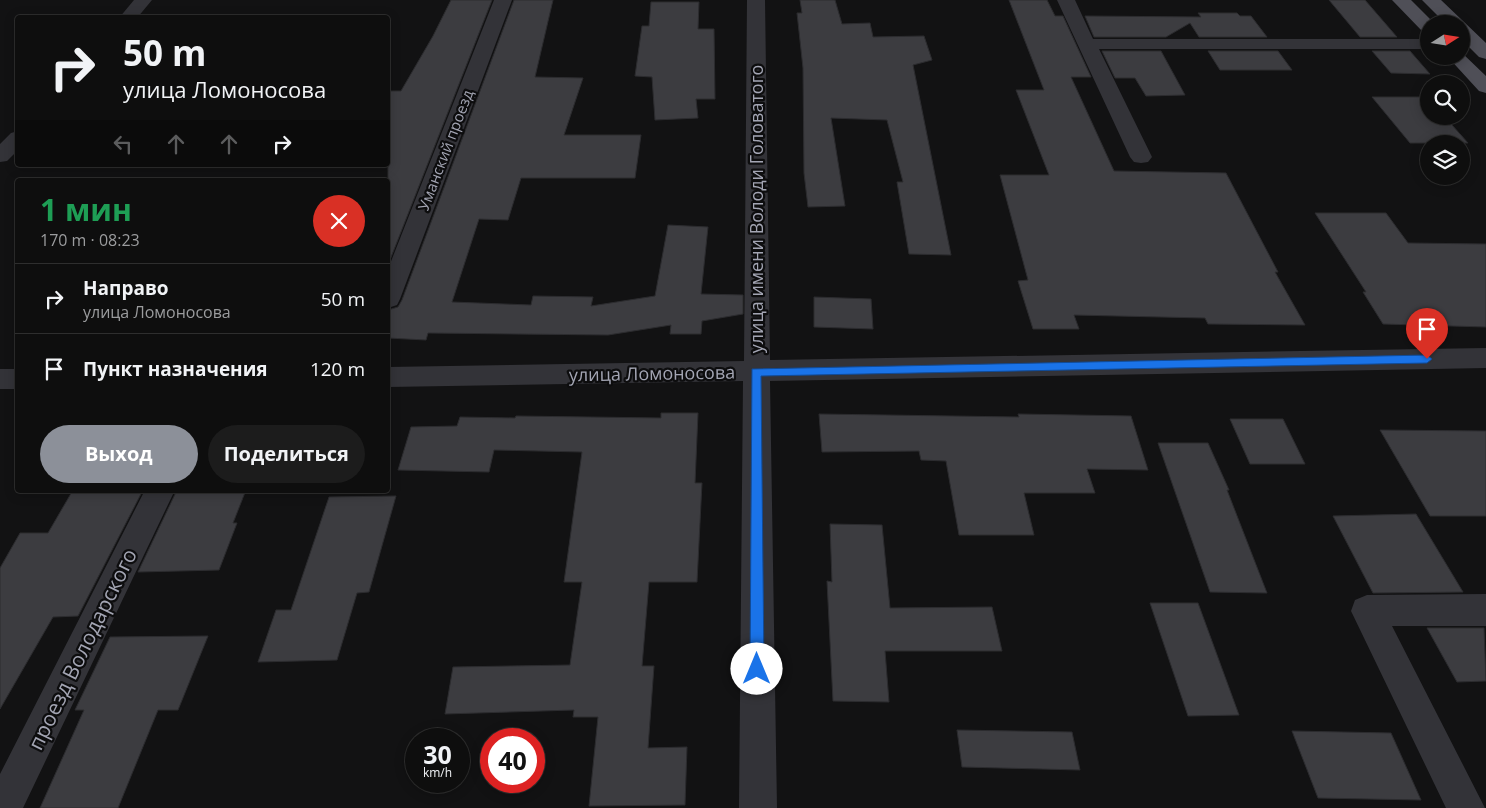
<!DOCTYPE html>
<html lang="ru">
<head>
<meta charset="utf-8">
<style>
  body { margin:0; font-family:"Open Sans",sans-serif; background:#1c1c1c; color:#f1f3f6; height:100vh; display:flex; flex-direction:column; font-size:19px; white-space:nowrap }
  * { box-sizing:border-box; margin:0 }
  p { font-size:16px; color:#9b9c9e }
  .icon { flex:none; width:28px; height:28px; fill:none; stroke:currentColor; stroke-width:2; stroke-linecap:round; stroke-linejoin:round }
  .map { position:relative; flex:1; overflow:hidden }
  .panel { position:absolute; left:15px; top:178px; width:375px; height:315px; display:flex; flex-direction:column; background:#0e0e0e; border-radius:5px; box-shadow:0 2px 12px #0003,0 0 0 1px #2e2e2e }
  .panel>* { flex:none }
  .banner { position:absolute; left:15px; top:15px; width:375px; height:152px; border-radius:5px; box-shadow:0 2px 12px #0003,0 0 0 1px #2e2e2e; background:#0e0e0e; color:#f1f3f6; overflow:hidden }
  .needle { width:32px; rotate:78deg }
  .buttons { position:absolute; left:1420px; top:15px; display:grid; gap:10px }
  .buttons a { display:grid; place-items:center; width:50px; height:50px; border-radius:50%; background:#0e0e0e; box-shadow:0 2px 12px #0003,0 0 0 1px #2e2e2e; font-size:25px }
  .speed { position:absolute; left:405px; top:728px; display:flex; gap:10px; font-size:25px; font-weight:700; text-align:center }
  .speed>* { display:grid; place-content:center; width:65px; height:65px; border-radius:50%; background:#0e0e0e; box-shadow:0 2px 12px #0003,0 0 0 1px #2e2e2e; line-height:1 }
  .speed small { font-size:12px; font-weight:400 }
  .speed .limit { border:8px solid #d22; background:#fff; color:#111 }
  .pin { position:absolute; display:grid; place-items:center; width:42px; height:42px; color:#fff; margin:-51px -21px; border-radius:50% 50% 50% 0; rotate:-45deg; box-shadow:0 0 5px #0007 }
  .pin .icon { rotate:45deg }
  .me { position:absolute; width:55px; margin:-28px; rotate:0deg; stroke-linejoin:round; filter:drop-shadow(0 0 4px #0008) }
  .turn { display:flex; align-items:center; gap:18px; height:105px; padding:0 25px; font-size:22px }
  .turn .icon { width:65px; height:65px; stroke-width:2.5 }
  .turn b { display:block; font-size:35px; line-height:42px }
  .lanes { display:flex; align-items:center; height:48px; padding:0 25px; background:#0003; justify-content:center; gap:25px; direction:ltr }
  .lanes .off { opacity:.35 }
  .round { display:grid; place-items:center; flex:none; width:52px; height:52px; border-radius:26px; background:#1c1c1c }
  .head { display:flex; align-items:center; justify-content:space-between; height:85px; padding:0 25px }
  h1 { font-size:30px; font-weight:700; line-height:38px; color:#1e9e55 }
  .cta { display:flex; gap:10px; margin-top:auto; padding:10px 25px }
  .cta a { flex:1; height:58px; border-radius:30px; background:#8c9099; color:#fff; font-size:20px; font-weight:700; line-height:58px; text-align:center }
  .cta a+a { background:#1c1c1c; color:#f1f3f6 }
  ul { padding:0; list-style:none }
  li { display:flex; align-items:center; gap:15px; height:70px; padding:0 25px; border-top:1px solid #2e2e2e }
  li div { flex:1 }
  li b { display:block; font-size:19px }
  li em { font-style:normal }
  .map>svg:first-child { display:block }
  .building { fill:#3c3c40; stroke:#2c2c2f }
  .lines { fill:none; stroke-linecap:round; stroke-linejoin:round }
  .minor { fill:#333338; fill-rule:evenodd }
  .major { fill:#4f4f57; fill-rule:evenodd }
  .route { fill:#1a73e8; stroke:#114b97 }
  .labels { text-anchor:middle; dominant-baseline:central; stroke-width:4.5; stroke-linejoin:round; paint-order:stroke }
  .far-street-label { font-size:15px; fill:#a3a5b3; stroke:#0d0d0e }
  .street-label { font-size:18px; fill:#a3a5b3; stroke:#0d0d0e }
  .near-street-label { font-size:21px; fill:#a3a5b3; stroke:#0d0d0e }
</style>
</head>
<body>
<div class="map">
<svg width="1486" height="808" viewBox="0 0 1486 808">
  <rect width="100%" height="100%" fill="#121213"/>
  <path class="building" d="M451 0H492L388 265V91H401L433 36Z
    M514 0H553L535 77 583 78 564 135H641L635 178H521L508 220 479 219 452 302 531 305 533 296 593 297 591 306 655 296 668 225 708 227 701 294 743 295V314L702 321 701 334H670L671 325 608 335 428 333 426 340 388 338V310L398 307 402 300Z
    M800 0H835L842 24 870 23 873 37 924 36 932 60 913 65 951 255 909 254 897 182H903L887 120 831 118 845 206 808 207 804 173 803 68 797 13H802Z
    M1009 0H1047L1055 16H1063L1091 77H1071L1114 171 1226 173 1278 272H1275L1305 325 1208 324 1205 318 1074 315 1079 329H1033L1018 281 1028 280 1000 175H1049L1016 90H1044Z
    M1329 0H1365L1397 37H1360Z
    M651 2H699L698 29H714L715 99H696L698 118 655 120 652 77 635 76 642 26H649Z
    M1198 13H1237L1240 16H1251L1267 37H1199L1190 23 1166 37H1094L1085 16 1201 17Z
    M1102 51H1161L1185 95 1146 96 1135 78H1115Z
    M1208 51H1278L1292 70H1220Z
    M1372 51H1410L1430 74 1391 73Z
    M1372 97H1426L1429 100V116H1444L1468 143H1410Z
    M1315 213H1386L1408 243 1486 244V327L1383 324 1363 292H1366Z
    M814 297 871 299 873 329 814 327Z
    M661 413H698L695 483H702L697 582H649L642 666H654L648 748 687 747 685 805 589 806 598 717H573L574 710 445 714 453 667 570 665 582 582H564L582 452 494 450 489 472 398 470 411 427 457 426 460 417 515 418 516 416 661 418Z
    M819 414 1019 417 1018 414 1131 416 1148 470 1087 469 1095 493H1024L1034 535H959L946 461 921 460 919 451 822 452Z
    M1230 419H1283L1305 464H1250Z
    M1380 430 1486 431V516H1430Z
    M1158 443H1208L1229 490H1227L1267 593 1210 592Z
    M73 490H143L78 616 53 617 0 709V568L20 533H48Z
    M177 490H246L233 523H237L219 570 138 572Z
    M396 496 369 592 357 593 337 660 258 662 276 610H291L329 497Z
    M1416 514 1463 592 1373 593 1333 516Z
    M830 524 882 525 890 608 992 607 1002 651H885L889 702 833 701 827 581 832 582Z
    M1150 603H1198L1239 715 1188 716Z
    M1427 628H1484L1486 681 1457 682Z
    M208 636 178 710H158L118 808H40L84 710H75L110 637Z
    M957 730 1072 732 1080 770 962 767Z
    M1292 731 1391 733 1421 800 1318 798Z"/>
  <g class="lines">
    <path class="minor" d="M134 0H152L137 18H119Z
      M494 0H512L400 299 397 305 388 308V269Z
      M747 0H765L770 360 1486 348V368L770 381 777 808H739L743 381 388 387V367L744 361Z
      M1057 0H1075L1093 39H1429V49H1099L1152 157 1148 162 1141 163 1134 162 1130 157Z
      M18 131V150L7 161 0 162V144L11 133Z
      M0 369H18V389H0Z
      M145 490H175L23 808H0V774Z
      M1486 594V626H1392L1485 808H1446L1351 611 1355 600 1367 595Z"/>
    <path class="major" d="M1392 0H1411L1435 24H1429V33L1423 32Z
      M1422 0H1441L1486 43V59L1479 57 1461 39V24H1446Z
      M1461 52 1486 76V93L1479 91 1447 56H1461Z"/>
  </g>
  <path class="route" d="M1427 355 1432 359 1427 363 761 376 764 669 762 674 757 676 752 674 750 669 752 369Z"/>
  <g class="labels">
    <g class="far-street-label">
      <text transform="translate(445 150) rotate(-69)">Уманский проезд</text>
    </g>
    <g class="street-label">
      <text transform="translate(756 209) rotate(-90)">улица имени Володи Головатого</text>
      <text transform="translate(652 373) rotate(-1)">улица Ломоносова</text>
    </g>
    <g class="near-street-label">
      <text transform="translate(82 649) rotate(-64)">проезд Володарского</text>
    </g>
  </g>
</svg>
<div class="buttons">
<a><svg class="needle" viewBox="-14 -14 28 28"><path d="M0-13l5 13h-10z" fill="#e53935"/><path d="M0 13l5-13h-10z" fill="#9b9c9e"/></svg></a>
<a><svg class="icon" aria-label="search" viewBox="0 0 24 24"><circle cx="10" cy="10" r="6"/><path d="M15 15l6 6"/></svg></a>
<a><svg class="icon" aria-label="layers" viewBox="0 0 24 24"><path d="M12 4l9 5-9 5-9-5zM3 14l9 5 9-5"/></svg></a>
</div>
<div class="speed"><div>30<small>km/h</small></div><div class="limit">40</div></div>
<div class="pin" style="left:1427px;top:359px;background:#d93025"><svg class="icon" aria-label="arrive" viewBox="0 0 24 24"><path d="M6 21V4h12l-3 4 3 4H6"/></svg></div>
<svg class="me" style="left:757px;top:669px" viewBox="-20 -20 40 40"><circle r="19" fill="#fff"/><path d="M0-13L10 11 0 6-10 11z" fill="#1a73e8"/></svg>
<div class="banner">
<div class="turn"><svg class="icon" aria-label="right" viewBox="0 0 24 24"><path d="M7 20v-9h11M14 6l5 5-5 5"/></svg><div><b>50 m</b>улица Ломоносова</div></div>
<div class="lanes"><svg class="icon off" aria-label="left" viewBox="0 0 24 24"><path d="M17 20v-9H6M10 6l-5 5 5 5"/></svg><svg class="icon off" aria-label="ahead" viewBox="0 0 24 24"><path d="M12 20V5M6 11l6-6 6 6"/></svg><svg class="icon off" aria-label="ahead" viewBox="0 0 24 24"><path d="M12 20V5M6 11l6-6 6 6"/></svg><svg class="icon" aria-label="right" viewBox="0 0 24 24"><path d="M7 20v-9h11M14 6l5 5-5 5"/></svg></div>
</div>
<section class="panel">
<div class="head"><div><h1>1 мин</h1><p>170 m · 08:23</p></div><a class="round" style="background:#d93025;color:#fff"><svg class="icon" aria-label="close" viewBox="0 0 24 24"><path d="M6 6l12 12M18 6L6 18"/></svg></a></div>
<ul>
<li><svg class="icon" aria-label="right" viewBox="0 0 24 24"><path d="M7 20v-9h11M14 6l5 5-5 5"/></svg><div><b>Направо</b><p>улица Ломоносова</p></div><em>50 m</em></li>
<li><svg class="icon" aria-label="arrive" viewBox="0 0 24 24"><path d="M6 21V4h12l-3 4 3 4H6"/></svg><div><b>Пункт назначения</b></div><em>120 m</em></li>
</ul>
<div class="cta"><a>Выход</a><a>Поделиться</a></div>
</section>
</div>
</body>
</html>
